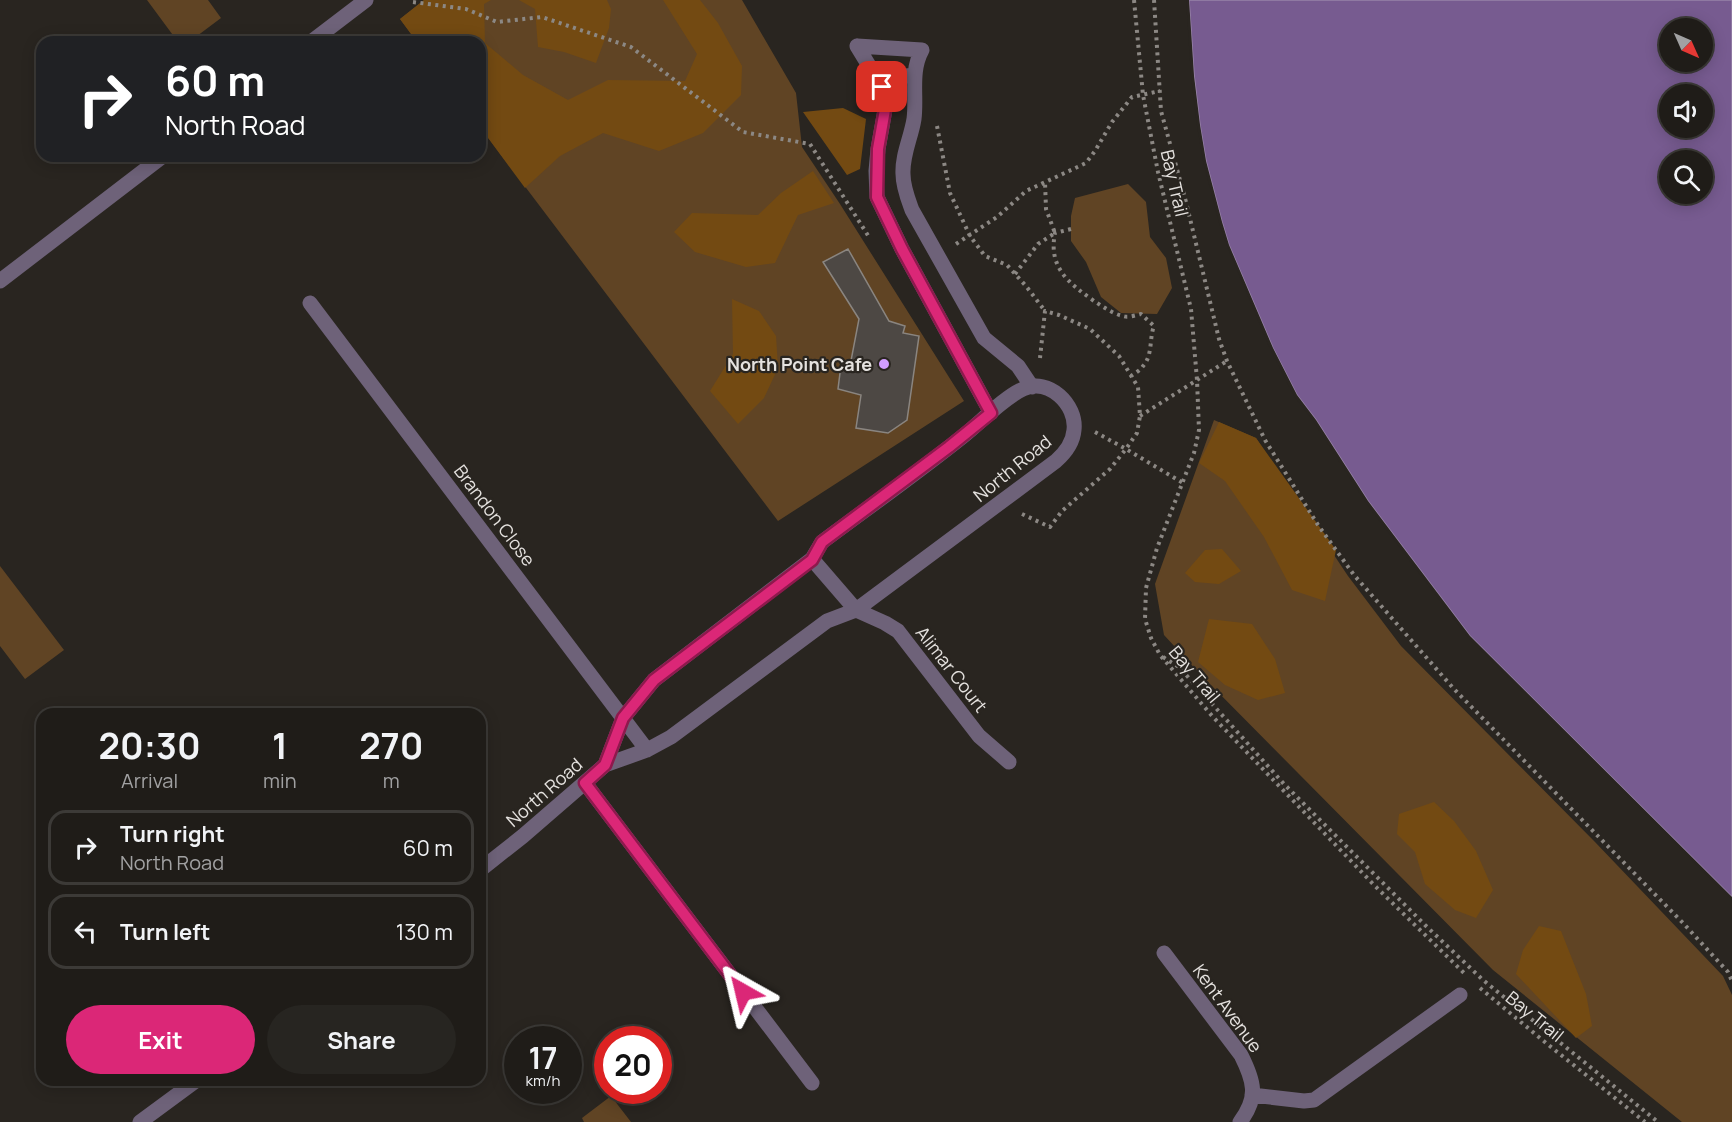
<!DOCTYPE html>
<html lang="en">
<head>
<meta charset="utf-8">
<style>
  body { margin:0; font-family:Manrope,sans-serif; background:#272521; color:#f1f3f6; height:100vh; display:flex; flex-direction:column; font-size:22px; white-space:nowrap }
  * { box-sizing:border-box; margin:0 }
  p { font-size:20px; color:#a1a1a2 }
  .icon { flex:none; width:33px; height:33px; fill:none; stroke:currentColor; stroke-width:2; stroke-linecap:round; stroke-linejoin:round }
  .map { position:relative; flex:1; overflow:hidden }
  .details { position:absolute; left:36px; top:708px; width:450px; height:378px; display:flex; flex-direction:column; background:#1f1c18; border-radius:18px; box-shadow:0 3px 15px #0003,0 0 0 2px #3c3a37 }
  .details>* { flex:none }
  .top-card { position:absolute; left:36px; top:36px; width:450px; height:126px; border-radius:18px; box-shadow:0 3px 15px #0003,0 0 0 2px #3c3a37; background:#202124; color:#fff; overflow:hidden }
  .needle { width:39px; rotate:135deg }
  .buttons { position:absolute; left:1659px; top:18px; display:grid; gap:12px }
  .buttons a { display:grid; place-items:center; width:54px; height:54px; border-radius:50%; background:#1f1c18; box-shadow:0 3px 15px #0003,0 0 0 2px #3c3a37; font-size:30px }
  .speed { position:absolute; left:504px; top:1026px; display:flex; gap:12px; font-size:30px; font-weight:700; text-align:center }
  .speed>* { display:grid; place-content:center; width:78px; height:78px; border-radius:50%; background:#1f1c18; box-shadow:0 3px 15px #0003,0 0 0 2px #3c3a37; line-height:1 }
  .speed small { font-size:15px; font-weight:400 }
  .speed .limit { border:9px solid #d22; background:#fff; color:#111 }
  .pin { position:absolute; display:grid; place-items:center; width:51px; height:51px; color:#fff; margin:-26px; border-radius:12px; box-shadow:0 3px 9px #0006 }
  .me { position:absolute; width:66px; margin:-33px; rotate:323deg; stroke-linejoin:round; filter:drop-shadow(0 0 4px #0008) }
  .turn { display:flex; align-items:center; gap:21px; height:126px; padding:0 30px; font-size:27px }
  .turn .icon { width:78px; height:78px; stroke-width:2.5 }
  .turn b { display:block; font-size:42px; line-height:51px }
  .eta { display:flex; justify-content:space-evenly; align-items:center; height:102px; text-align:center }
  .eta b { font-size:36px; font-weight:700; line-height:42px }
  .primary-button { display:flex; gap:12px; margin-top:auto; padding:12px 30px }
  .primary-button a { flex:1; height:69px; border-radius:36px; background:#db2777; color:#fff; font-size:24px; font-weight:700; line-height:69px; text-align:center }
  .primary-button a+a { background:#272521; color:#f1f3f6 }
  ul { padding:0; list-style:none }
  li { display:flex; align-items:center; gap:18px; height:75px; margin:0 12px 9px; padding:0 18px; border:3px solid #3c3a37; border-radius:18px }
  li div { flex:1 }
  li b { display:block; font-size:22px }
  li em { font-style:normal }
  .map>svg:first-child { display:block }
  .green { fill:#604424 }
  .forest { fill:#734a12 }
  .water { fill:#775b90; stroke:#9884a8; stroke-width:1.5; fill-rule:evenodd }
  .pier { fill:#292520 }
  .building { fill:#4d4844; stroke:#8a8580; stroke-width:1.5 }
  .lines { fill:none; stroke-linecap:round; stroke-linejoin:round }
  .path { stroke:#8c8884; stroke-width:4; stroke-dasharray:3 4.5; stroke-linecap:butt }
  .minor { stroke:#6e6279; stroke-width:15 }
  .route-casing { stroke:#8e194d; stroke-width:15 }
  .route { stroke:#db2777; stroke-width:10 }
  .poi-dot { fill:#d19dfe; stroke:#292520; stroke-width:2 }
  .labels { text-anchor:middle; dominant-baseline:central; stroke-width:4.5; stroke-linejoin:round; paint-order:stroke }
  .street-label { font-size:18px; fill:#e5e2df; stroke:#292520 }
  .poi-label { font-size:18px; font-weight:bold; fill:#e5e2df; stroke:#292520; text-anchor:end }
</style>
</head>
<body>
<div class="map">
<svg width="1732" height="1122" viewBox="0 0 1732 1122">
  <rect width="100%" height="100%" fill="#292520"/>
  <path class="green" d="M147 0H208L221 18 189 42H178Z
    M424 0H742L796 93 802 147 840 204 964 401 778 521 480 127V42H417L400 19Z
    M1128 184 1146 202 1150 237 1166 258 1172 288 1157 314 1121 313 1101 297 1086 262 1071 241V216L1075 198Z
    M1214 420 1256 438 1348 576 1401 646 1595 842 1723 976 1732 995V1122H1682L1493 970 1200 674 1164 635 1155 584Z
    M0 566 64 650 25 679 0 646Z
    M611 1096 631 1122H584L582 1118Z"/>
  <path class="forest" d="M424 0H491L484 4 485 43 523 75 568 100 608 80 685 81 697 54 663 0H700L718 23 742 66 741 95 703 133 659 151 603 133 560 156 525 188 480 127V42H417L400 19Z
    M519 0H607L611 9 609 28 596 63 564 52 538 47 535 9Z
    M843 108 866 119 860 169 847 175 803 112Z
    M813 171 834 203 798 215 775 263 746 267 695 252 674 232 692 213 758 215 781 193Z
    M732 299 759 311 776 336 778 368 764 398 738 424 710 391 733 354Z
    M1219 422 1256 438 1336 550 1325 601 1292 590 1264 537 1225 481 1199 463Z
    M1222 549 1241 571 1219 584 1195 582 1185 573 1205 550Z
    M1209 619 1252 624 1275 659 1285 693 1258 700 1225 685 1198 662Z
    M1434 802 1454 821 1476 851 1493 890 1476 918 1455 910 1425 884 1415 852 1397 834 1399 814Z
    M1539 926 1561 931 1586 994 1592 1026 1576 1038 1516 974 1523 950Z"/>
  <path class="water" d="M1189 0H1732V897L1470 636 1368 501 1316 420 1297 395 1273 348 1229 245 1222 222 1206 161 1200 125 1194 75ZM1670 28H1702V62H1670ZM1670 94H1702V128H1670ZM1670 160H1702V194H1670Z"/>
  <path class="pier" d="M1186 0H1189L1194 76 1200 125 1206 161 1222 222 1229 245 1273 348 1297 395 1316 420 1368 501 1470 636 1732 897V900L1468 638 1366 503 1313 421 1294 396 1270 349 1227 246 1219 223 1203 161 1197 126 1191 76Z"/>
  <path class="building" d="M848 249 889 321 905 326 903 333 919 336 907 420 888 433 856 428 861 395 838 389 841 365 850 366 859 319 823 262Z"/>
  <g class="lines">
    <path class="path" d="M1134 0 1143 95 1158 172 1191 309 1197 380 1199 430 1194 453 1157 548 1146 588 1145 619 1151 638 1160 655 1213 717 1374 885 1464 973
      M1154 0 1161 111 1186 202 1219 339 1227 361 1265 440 1318 525 1354 575 1454 689 1683 923 1728 972 1732 981
      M413 2 466 9 497 22 542 17 631 47 743 132 810 144 869 237
      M937 126 950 193 970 236 985 256 1007 265 1026 286 1045 311
      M1071 229 1055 233C1048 268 1069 283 1094 301 1102 306 1113 314 1123 316 1128 318 1136 315 1141 314L1154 326C1149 339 1153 355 1143 366 1141 370 1135 373 1131 376
      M956 244 997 217 1026 191 1086 163 1095 151 1112 122 1132 97 1160 91
      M1015 274 1038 244 1055 233 1046 209 1045 182
      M1140 416 1227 361
      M1095 432 1126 449 1183 483
      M1022 514 1050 527 1062 511 1110 469 1126 449 1137 433 1140 416 1138 387 1119 356 1090 329 1059 315 1045 311 1040 358
      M1163 657 1179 667 1284 784 1425 925 1483 980 1658 1122
      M1480 988 1546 1043 1645 1122"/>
    <path class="minor" d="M311 42 366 0
      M857 46 922 50C910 72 917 96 914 119 911 138 902 155 903 174 903 187 908 199 912 210L984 338 1018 366 1032 387
      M857 46 882 87 886 104 878 149 876 171 877 197 902 249 991 413
      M877 79 915 75
      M0 281 163 156
      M310 303 647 750
      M812 559 856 610 885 623 898 631 979 736 1009 762
      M585 783 812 1083
      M480 870 523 836 605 765 647 750 671 737 827 621 856 610 1056 461C1065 453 1073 443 1074 430 1077 405 1049 377 1023 389 1003 398 980 423 962 437 917 473 869 507 822 542L812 559 654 680 623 718 605 765
      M1164 953 1241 1055C1254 1081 1259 1097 1240 1122
      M1252 1095 1304 1101 1314 1100 1460 995
      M140 1122 197 1080"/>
  </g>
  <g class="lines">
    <defs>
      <path id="route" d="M743 992 585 783 605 765 623 718 654 680 812 560 822 542 949 447 991 413 902 249 877 197 878 149 886 104 882 87"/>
    </defs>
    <use href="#route" class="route-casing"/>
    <use href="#route" class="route"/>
  </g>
  <circle class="poi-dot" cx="884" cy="364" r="6"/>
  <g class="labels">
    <g class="street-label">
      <text transform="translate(1175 183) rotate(77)">Bay Trail</text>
      <text transform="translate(1012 468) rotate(-39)">North Road</text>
      <text transform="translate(495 515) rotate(53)">Brandon Close</text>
      <text transform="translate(952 669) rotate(52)">Alimar Court</text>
      <text transform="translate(1195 674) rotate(50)">Bay Trail</text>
      <text transform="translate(544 792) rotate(-41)">North Road</text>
      <text transform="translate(1228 1008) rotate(54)">Kent Avenue</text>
      <text transform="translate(1535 1016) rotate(39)">Bay Trail</text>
    </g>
    <g class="poi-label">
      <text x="872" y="364">North Point Cafe</text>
    </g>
  </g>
</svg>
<div class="buttons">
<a><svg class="needle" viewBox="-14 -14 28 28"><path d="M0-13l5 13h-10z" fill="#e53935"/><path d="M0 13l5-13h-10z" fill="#a1a1a2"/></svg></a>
<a><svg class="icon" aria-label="sound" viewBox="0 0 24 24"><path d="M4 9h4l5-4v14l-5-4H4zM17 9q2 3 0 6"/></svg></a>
<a><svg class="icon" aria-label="search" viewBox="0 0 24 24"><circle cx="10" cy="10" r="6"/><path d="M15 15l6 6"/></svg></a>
</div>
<div class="speed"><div>17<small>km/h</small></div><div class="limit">20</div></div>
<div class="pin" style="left:882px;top:87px;background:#d93025"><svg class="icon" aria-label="arrive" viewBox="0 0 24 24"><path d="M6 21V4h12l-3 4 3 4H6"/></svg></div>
<svg class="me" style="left:743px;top:992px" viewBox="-20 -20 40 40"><path d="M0-17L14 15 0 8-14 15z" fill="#db2777" stroke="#fff" stroke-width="4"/></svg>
<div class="top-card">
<div class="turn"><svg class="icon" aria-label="right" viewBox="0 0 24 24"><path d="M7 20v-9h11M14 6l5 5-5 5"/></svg><div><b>60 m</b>North Road</div></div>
</div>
<section class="details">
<div class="eta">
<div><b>20:30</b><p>Arrival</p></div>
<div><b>1</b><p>min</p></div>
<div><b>270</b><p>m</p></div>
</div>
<ul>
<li><svg class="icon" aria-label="right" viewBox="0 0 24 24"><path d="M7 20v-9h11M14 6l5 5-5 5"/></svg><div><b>Turn right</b><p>North Road</p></div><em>60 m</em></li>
<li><svg class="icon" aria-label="left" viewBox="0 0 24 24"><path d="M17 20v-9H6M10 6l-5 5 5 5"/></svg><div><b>Turn left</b></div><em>130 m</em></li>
</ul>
<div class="primary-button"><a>Exit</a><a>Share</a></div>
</section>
</div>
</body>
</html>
